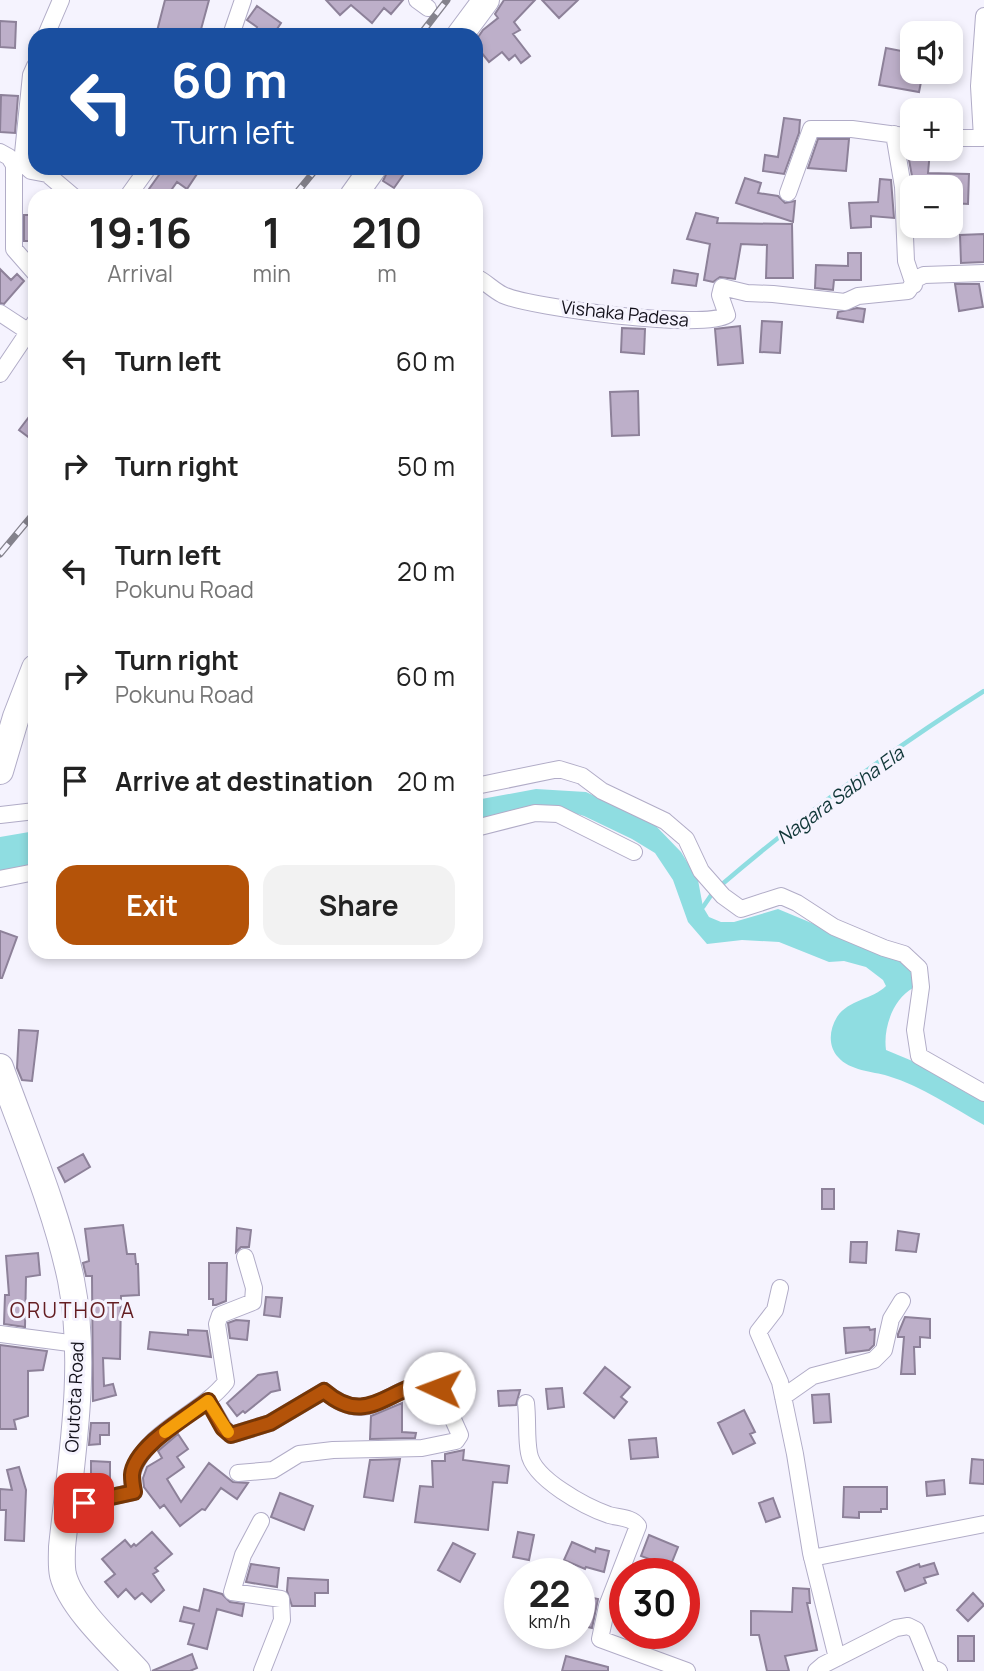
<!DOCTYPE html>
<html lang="en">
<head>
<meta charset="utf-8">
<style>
  body { margin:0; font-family:Manrope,sans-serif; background:#f2f2f2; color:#222; height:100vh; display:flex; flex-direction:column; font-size:26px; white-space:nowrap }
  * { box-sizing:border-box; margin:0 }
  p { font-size:23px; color:#767676 }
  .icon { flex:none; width:38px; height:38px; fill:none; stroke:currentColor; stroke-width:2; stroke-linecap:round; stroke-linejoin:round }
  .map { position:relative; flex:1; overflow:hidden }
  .drawer { position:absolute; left:28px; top:189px; width:455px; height:770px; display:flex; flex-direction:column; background:#fff; border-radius:21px; box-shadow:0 4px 10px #0003 }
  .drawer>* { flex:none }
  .top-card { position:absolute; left:28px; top:28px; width:455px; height:147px; border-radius:21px; box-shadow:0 4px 10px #0003; background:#1a4fa0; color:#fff; overflow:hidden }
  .fabs { position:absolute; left:900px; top:21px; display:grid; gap:14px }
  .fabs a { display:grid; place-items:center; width:63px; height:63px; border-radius:14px; background:#fff; box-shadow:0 4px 10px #0003; font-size:35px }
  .speed { position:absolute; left:504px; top:1558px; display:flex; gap:14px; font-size:35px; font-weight:700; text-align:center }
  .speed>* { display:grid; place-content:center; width:91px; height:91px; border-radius:50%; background:#fff; box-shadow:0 4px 10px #0003; line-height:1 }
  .speed small { font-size:18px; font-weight:400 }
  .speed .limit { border:10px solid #d22; background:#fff; color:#111 }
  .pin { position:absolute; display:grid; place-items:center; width:60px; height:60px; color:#fff; margin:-30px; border-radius:14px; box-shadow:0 4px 10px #0006 }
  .me { position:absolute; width:77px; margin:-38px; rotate:272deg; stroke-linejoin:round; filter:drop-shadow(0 0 5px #0008) }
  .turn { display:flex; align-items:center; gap:24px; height:147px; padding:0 28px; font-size:32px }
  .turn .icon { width:91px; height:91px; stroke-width:2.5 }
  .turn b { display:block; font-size:49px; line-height:60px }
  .eta { display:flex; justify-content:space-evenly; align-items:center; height:119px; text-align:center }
  .eta b { font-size:42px; font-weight:700; line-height:49px }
  .cta { display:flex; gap:14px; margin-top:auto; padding:14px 28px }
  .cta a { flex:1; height:80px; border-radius:21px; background:#b45309; color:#fff; font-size:28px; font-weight:700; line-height:80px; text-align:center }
  .cta a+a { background:#f2f2f2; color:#222 }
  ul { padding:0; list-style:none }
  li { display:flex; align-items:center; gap:21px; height:105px; padding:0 28px }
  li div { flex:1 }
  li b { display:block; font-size:26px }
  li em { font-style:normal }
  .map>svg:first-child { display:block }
  .water { fill:#8fdde1 }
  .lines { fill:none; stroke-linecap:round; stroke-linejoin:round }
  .stream { stroke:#8fdde1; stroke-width:4.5 }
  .building { fill:#bdafc9; stroke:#8d8199; stroke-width:2 }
  .street-casing { stroke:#b1acc7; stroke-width:18 }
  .primary-casing { stroke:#b1acc7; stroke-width:28 }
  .street { stroke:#fff; stroke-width:16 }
  .primary { stroke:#fff; stroke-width:26 }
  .rail-casing { stroke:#84828c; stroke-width:7 }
  .rail { stroke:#f5f3fe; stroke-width:4.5; stroke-dasharray:13; stroke-linecap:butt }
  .route-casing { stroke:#753606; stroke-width:18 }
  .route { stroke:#b45309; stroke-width:12 }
  .slow { stroke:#f59e0b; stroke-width:12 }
  .labels { text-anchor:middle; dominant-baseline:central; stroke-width:6; stroke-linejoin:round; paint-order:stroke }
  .street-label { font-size:18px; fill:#12101a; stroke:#f5f3fe }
  .water-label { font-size:19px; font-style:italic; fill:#0f3637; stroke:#f5f3fe }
  .quarter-label { font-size:21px; letter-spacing:2px; fill:#641e22; stroke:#f5f3fe }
</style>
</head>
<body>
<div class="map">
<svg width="984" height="1671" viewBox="0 0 984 1671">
  <rect width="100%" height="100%" fill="#f5f3fe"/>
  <path class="water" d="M536 789 586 792 654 824 681 852 698 880 703 907 709 917 721 922H734L778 909 898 959 913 970V988C893 999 883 1028 886 1050L934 1070 965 1092 984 1101V1125C953 1108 922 1086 888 1076 872 1071 850 1071 838 1057 828 1046 829 1030 837 1017 849 999 872 1000 886 986L883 980 866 967 844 961 829 962 779 942 742 940 707 944 688 922 673 880 655 853 632 839 584 816 561 809 539 807 476 819V800Z
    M35 831V863L0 872V837Z"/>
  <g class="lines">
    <path class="stream" d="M720 886C803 815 892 749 984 691
      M703 907 714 891"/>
  </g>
  <path class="building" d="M165 0H209L200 33 197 32 196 35H156Z
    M326 0H403L391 14 384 8 372 23 351 5 340 15Z
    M504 0H535L514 22 520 30 513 34 530 56 521 63 515 55 509 60 502 52 489 62 476 46V40L483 30 498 18 495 14Z
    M542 0H578L559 18Z
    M257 6 281 23 273 35H253L257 27 247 20Z
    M0 21 16 22 15 48 0 47Z
    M886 48 912 53V72H923L919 92 879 85Z
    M1 95 18 96 15 133 0 132Z
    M784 118 800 120 799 133 784 174 763 171 765 155 778 157Z
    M818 139H849L846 171 808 168Z
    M907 149 930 151 928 173 969 174 968 204 950 203V187H914Z
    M164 168H201L187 189 177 182 167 196H144Z
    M389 168H408L394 188 383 181Z
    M745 178 761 183 758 193 778 196 785 203 795 201 793 222 736 203Z
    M880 179 891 180 894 218 871 216V227L851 228 849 203 878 202Z
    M696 213 718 218 717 223 792 224 793 278H766L767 245 741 244 735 279 720 277 713 282 704 280 710 244 687 239Z
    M24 215H35V241H24Z
    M984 234V262L961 263 960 235Z
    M848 253H861V280H834L833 290 815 288 816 265 848 266Z
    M0 269 11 280 17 274 24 281 4 304 0 303Z
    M674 270 698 274 696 286 672 283Z
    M955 284H979L983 307 959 311Z
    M857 308 865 309 863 322 837 318 838 312Z
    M762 321 782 322 780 353 760 352Z
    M740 326 743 363 718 365 715 329Z
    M622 328 645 329 644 354 621 352Z
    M638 391 639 435 612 436 610 392Z
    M35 409V442L19 430Z
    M0 931 17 937 2 978H0Z
    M19 1030 38 1031 32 1081 22 1080 17 1068Z
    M83 1154 90 1167 65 1182 58 1168Z
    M822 1189H834V1209H822Z
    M123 1225 127 1254H135L136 1264H138L139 1295 121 1296 120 1359 103 1358 104 1386 113 1384 116 1395 93 1401 92 1276H86L83 1263 89 1261 85 1229Z
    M237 1228 251 1230 249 1247H241L236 1252Z
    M898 1231 919 1234 916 1252 896 1250Z
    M851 1242H867L866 1263 850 1262Z
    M38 1253 40 1275 26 1277 25 1327 4 1324 5 1295H9L6 1256Z
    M209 1263H227L226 1301 216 1305H213V1299H209Z
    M266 1297 282 1298 280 1317 264 1315Z
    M905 1317 930 1319V1338L920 1337V1347H914L915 1374H901L904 1337H898V1334Z
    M236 1320 249 1321 247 1340 230 1338 228 1323Z
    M869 1327 870 1330 875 1329 874 1345 869 1350 846 1353 844 1328Z
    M188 1330 207 1331 211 1357 148 1349 150 1332 188 1335Z
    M0 1345 47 1351 43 1370 28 1371V1416L14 1420 16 1429H0Z
    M605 1367 630 1387 621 1397 627 1402 614 1418 584 1393Z
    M277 1372 280 1390 271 1392 245 1413 243 1411 237 1416 227 1403 258 1375Z
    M562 1388 564 1407 548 1409 546 1389Z
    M520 1390 516 1405 499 1406 498 1391Z
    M829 1394 831 1422 814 1423 812 1395Z
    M402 1403V1432L416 1433 415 1438 370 1439 371 1416Z
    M744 1410 755 1432 750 1434 755 1443 733 1454 718 1423Z
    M91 1423H109V1435H100V1444L89 1445Z
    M178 1434 188 1449 177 1457 184 1467 167 1479 181 1502 209 1463 233 1482 248 1483 237 1499 221 1488 205 1510 202 1509 180 1526 164 1505 160 1508 144 1487 143 1478 147 1467 162 1458 158 1451Z
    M656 1438 658 1457 631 1459 629 1440Z
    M464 1450 463 1460 509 1466 507 1483 493 1482 488 1530 415 1522 420 1486 433 1487 432 1461H445V1454Z
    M400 1459 393 1501 364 1497 370 1460Z
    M972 1459 984 1460V1484L970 1483Z
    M91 1461 110 1462V1484L91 1483Z
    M19 1467 26 1490 24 1541 5 1540 6 1510H0V1489L12 1490 7 1470Z
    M944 1480 945 1494 927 1496 926 1482Z
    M844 1487H887V1509H881V1512H859V1518L843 1517Z
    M280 1493 313 1506 304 1530 271 1517Z
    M773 1498 780 1517 766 1522 759 1503Z
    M152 1532 172 1554 155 1568 158 1571 153 1574 164 1590 151 1602 142 1593 135 1599 126 1589 118 1597 105 1582 115 1574 102 1559 125 1540 131 1547 134 1544 136 1546Z
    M518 1532 534 1535 529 1560 513 1557Z
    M649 1535 678 1547 670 1567 641 1556Z
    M572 1542 595 1552 596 1548 609 1551 604 1572 586 1567 585 1569 564 1560Z
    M453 1543 475 1554 460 1582 438 1570Z
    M934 1563 938 1574 924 1578 926 1583 905 1591 897 1572 919 1564 920 1567Z
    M251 1564 279 1568 277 1587 246 1582Z
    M288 1578 328 1580V1593H315V1606H292L287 1591Z
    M793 1588 809 1589 810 1603H807L817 1650 785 1656 789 1671H767L759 1635H751V1611L792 1612Z
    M204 1589 222 1594 230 1602 244 1604 242 1616 217 1609 207 1649 188 1644 194 1624 180 1621 184 1607 199 1611Z
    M973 1593 984 1605 968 1621 957 1610Z
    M579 1595 598 1599 592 1628 579 1625Z
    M958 1636H974V1661H958Z
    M192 1654 197 1668 190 1671H152Z
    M566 1656 608 1667V1671H562Z"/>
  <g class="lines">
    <defs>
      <path id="street" d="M417 0 428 8
        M46 35 61 0
        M231 35 243 0
        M35 66 31 75 22 163 31 171 47 174 73 196
        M894 134 903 187 906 261 914 285
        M950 138H982L979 86 984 16
        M0 152 9 157 14 165V249L35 273
        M788 193 811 129H852L912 137
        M128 196 148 168
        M476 277C486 282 493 290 503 295 531 308 705 330 727 315L720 295 722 287 747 293 773 294 845 302 858 296 908 291 916 279 924 275 984 273
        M0 313 29 332
        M0 374 35 322
        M476 786 559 769 582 776 602 791 665 821 686 839 701 871 723 896 741 909 781 896 797 903 834 927 884 948 904 954 919 968 921 987 915 1030 919 1056 984 1093
        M0 815 35 811
        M476 828 535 813 558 814 634 852
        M0 879 35 872
        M780 1288 775 1310 758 1332 780 1382 795 1454 811 1553 837 1658
        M0 1334 77 1344
        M783 1397 813 1376 874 1360 884 1350 891 1319 902 1301
        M208 1401 224 1428 231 1435 270 1423 324 1391C370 1430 386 1386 433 1382L439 1388 460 1435 456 1441 422 1448 333 1450 299 1454 273 1470 238 1473
        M526 1403C528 1420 526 1437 529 1453 533 1479 586 1507 609 1515 619 1518 632 1517 638 1526L607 1606 600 1639 687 1671
        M67 1506 134 1492C133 1486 131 1477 133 1471 147 1430 201 1414 226 1382L217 1324 220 1315 253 1302 254 1288 245 1257
        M261 1521 243 1555 232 1592 281 1599 282 1620 262 1671
        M812 1558 984 1524
        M816 1671 823 1665 896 1628 908 1626 916 1630 931 1667 939 1671"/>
      <path id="primary" d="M460 35 486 0
        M353 196 373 168
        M0 771 16 717 35 668
        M0 1067C25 1137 56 1208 71 1280 88 1366 71 1461 62 1547 62 1556 61 1566 63 1575 71 1607 114 1646 137 1671"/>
    </defs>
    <use href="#street" class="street-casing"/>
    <use href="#primary" class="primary-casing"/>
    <use href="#street" class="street"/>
    <use href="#primary" class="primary"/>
    <defs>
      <path id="rail" d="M420 35 447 0
        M294 196 317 168
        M0 554 35 512"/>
    </defs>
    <use href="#rail" class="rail-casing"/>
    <use href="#rail" class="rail"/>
  </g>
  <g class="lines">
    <defs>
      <path id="route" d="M84 1503 134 1492C133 1487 132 1480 132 1475 134 1447 187 1417 208 1401L223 1428 231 1435 270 1423 324 1391C368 1429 388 1386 433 1382L439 1388"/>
    </defs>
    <use href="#route" class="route-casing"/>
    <use href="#route" class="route"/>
    <path class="slow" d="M165 1432 208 1401 228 1432"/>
  </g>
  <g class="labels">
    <g class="street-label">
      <text transform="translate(625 313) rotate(6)">Vishaka Padesa</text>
      <text transform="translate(74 1397) rotate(-87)">Orutota Road</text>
    </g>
    <g class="water-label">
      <text transform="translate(840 795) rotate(-36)">Nagara Sabha Ela</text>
    </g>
    <g class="quarter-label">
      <text x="73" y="1310">ORUTHOTA</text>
    </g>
  </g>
</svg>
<div class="fabs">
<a><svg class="icon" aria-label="sound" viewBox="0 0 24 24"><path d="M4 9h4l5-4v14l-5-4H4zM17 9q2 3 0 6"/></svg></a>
<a>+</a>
<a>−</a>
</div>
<div class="speed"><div>22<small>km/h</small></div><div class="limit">30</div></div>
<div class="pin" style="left:84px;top:1503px;background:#d93025"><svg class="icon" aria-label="arrive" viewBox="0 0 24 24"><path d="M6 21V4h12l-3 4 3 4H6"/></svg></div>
<svg class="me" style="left:439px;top:1388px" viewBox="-20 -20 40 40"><circle r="19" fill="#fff"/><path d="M0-13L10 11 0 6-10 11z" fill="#b45309"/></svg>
<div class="top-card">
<div class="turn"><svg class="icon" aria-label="left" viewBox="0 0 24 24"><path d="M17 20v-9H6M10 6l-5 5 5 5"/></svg><div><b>60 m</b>Turn left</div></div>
</div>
<section class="drawer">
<div class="eta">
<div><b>19:16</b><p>Arrival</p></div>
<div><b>1</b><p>min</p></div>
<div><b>210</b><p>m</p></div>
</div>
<ul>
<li><svg class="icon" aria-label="left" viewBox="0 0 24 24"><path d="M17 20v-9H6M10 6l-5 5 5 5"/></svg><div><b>Turn left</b></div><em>60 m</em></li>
<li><svg class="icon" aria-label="right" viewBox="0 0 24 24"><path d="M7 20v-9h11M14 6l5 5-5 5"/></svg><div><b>Turn right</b></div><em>50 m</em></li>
<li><svg class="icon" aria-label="left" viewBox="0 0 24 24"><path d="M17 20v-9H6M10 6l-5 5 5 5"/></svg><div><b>Turn left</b><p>Pokunu Road</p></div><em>20 m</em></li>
<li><svg class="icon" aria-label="right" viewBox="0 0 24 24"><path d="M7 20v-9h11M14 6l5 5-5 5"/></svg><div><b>Turn right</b><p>Pokunu Road</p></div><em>60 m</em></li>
<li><svg class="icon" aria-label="arrive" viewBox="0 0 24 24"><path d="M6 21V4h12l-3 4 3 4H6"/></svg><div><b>Arrive at destination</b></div><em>20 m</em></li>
</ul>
<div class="cta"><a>Exit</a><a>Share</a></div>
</section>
</div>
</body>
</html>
